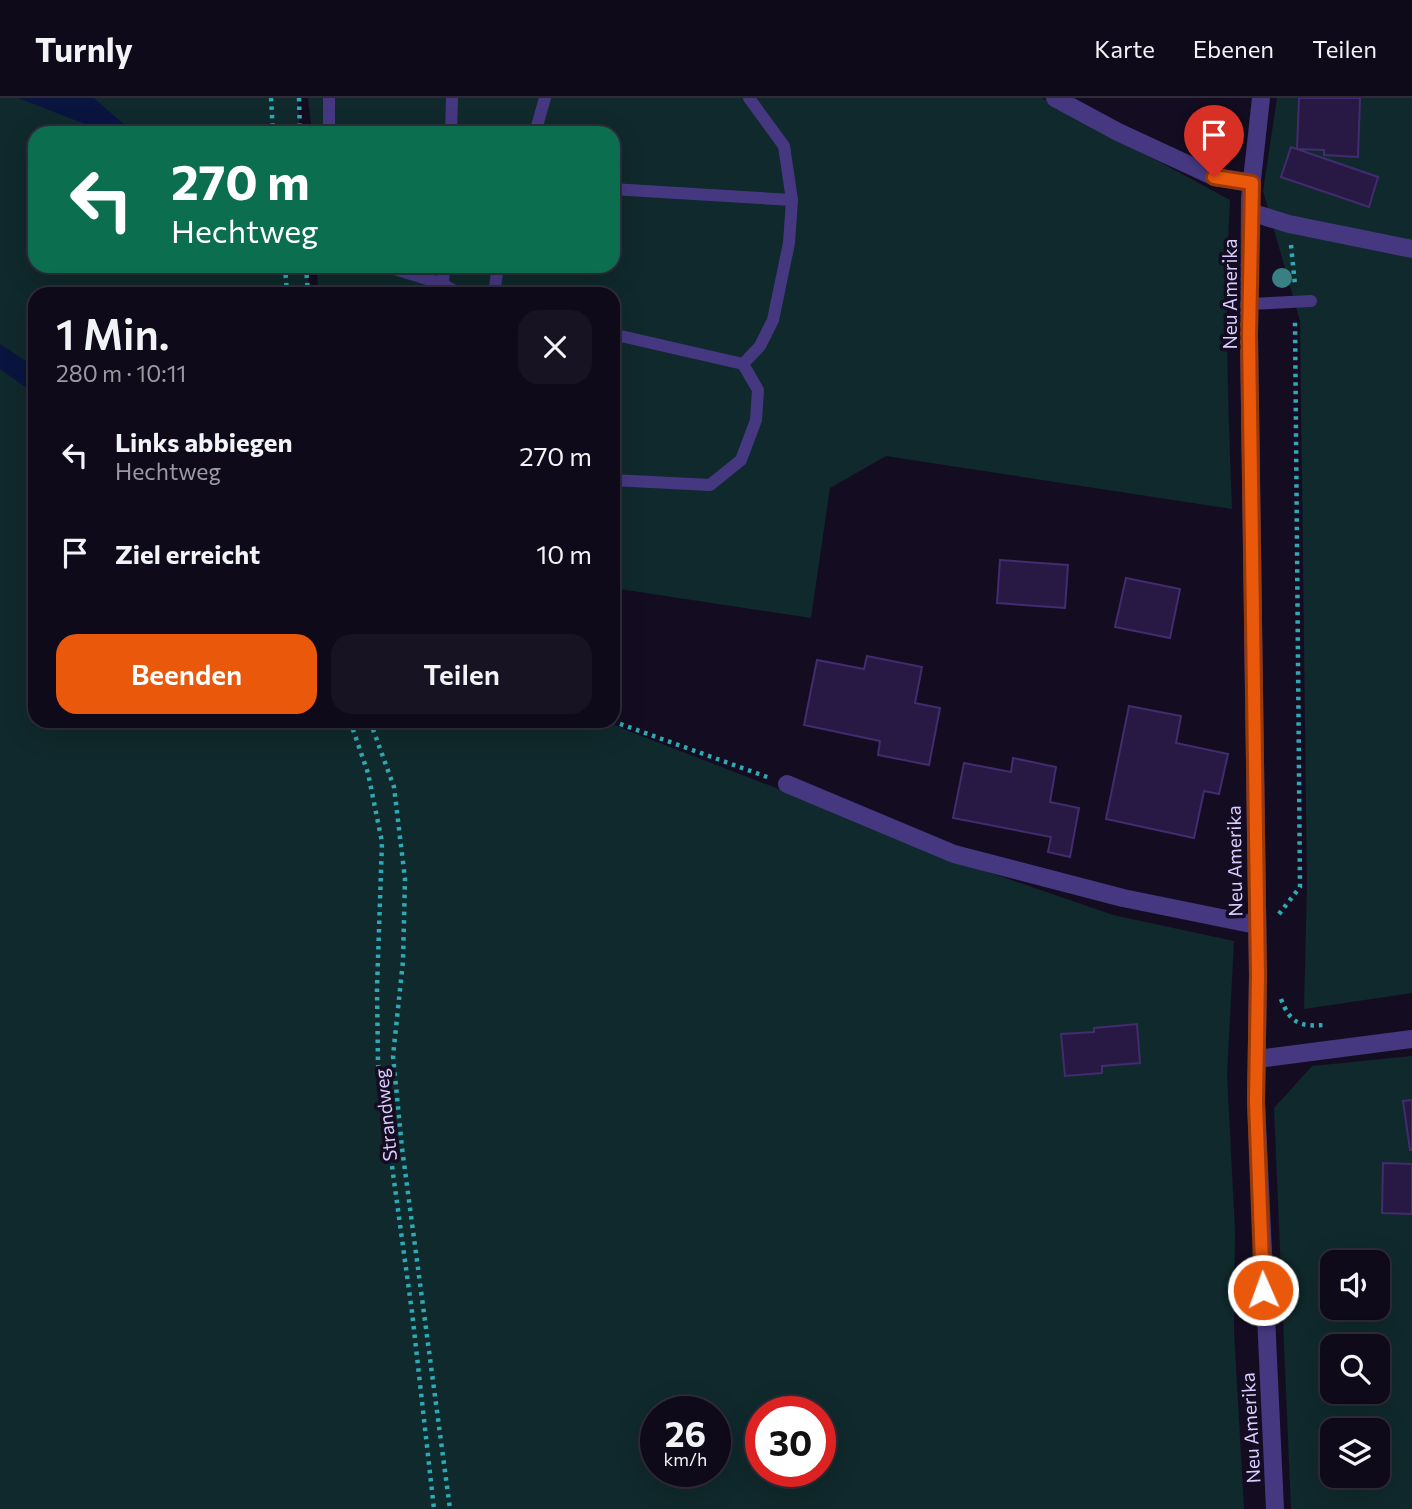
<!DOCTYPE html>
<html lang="de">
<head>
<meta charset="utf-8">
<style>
  body { margin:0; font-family:Commissioner,sans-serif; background:#181323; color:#f1f3f6; height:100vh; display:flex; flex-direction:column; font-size:26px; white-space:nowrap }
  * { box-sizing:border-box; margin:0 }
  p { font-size:23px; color:#9b9aa2 }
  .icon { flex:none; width:38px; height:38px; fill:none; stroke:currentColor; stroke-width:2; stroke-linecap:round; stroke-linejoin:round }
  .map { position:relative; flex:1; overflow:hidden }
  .side { position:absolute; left:28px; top:189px; width:592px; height:441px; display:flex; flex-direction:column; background:#0f0a1a; border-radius:21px; box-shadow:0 7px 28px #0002,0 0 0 2px #2f2b39 }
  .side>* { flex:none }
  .top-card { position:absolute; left:28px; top:28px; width:592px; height:147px; border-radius:21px; box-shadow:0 7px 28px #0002,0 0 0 2px #2f2b39; background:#0b6e4f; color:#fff; overflow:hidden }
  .buttons { position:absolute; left:1320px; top:1152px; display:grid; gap:14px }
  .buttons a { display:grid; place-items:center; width:70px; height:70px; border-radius:14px; background:#0f0a1a; box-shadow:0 7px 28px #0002,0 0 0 2px #2f2b39; font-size:35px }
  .speed { position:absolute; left:640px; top:1298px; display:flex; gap:14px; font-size:35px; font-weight:700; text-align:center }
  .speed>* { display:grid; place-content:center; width:91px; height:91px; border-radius:50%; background:#0f0a1a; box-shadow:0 7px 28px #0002,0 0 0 2px #2f2b39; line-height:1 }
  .speed small { font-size:18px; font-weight:400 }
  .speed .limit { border:10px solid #d22; background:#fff; color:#111 }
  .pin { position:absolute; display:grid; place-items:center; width:60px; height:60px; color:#fff; margin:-72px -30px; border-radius:50% 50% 50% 0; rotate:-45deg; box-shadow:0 0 7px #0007 }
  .pin .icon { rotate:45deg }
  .me { position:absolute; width:77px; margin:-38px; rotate:358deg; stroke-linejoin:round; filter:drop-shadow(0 0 5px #0008) }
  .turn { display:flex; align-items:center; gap:24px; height:147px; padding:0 28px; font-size:32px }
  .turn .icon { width:91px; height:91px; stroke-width:2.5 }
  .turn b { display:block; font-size:49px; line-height:60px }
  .round { display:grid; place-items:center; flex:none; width:74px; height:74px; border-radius:21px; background:#181323 }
  .overview { display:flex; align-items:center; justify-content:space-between; height:119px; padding:0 28px }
  h1 { font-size:42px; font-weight:600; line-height:52px }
  .button { display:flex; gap:14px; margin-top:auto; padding:14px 28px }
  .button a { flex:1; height:80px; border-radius:21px; background:#ea580c; color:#fff; font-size:28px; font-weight:600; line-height:80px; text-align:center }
  .button a+a { background:#181323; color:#f1f3f6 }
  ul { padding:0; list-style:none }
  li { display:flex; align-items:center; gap:21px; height:98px; padding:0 28px }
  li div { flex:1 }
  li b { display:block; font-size:26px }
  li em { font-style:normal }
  header { display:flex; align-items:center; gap:42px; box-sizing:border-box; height:98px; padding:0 35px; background:#0f0a1a; border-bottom:2px solid #2f2b39 }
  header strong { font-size:33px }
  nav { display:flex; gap:38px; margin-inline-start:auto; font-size:24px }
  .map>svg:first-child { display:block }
  .green { fill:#10292c; fill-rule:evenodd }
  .water { fill:#09153f }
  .building { fill:#271943; stroke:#422b6f; stroke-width:2 }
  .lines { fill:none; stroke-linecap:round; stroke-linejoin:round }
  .path { stroke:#2daab4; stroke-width:4.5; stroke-dasharray:3.5 5; stroke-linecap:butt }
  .lane { stroke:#453881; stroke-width:12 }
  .street { stroke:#453881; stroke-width:18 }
  .tree { fill:#3a8082 }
  .route-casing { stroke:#983908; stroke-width:18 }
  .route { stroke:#ea580c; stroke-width:12 }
  .labels { text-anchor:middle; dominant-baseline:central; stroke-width:7; stroke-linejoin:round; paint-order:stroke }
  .street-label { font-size:19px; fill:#daceff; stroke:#140d22 }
</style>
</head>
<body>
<header>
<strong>Turnly</strong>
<nav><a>Karte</a><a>Ebenen</a><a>Teilen</a></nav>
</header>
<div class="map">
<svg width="1412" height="1411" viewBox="0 0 1412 1411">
  <rect width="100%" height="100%" fill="#140d22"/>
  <path class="green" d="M0 0H298L300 35H35V168H308L309 196H35V623H607L626 632 794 697 951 761 1113 817 1234 843 1227 977 1235 1133 1234 1233 1244 1411H0ZM656 1314H716V1374H656ZM761 1314H821V1374H761Z
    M308 0H1042L1230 102C1224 205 1228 307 1232 411L886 358 830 390 811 520 613 490 612 196H318L317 168H612V35H312Z
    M1277 0H1412V895L1304 911 1307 788 1300 223 1263 93Z
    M1412 958V1411H1291L1274 1010 1312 968ZM1332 1164H1377V1209H1332ZM1332 1248H1377V1293H1332ZM1332 1332H1377V1377H1332Z"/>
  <path class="water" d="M18 0H94L134 35H108Z
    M0 246 35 269V296L0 271Z"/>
  <path class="building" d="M1299 0H1360L1358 59 1324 57V52L1297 51Z
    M1291 49 1378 79 1369 109 1281 79Z
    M1000 462 1068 467 1065 510 997 505Z
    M1126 480 1180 491 1170 540 1115 529Z
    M867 558 922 569 915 605 940 610 929 667 878 657 880 643 804 627 817 562 864 571Z
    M1129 608 1181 618 1176 645 1228 656 1219 696 1204 693 1194 740 1106 721Z
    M1013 660 1056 669 1050 704 1079 710 1070 759 1048 754 1051 739 953 720 964 665 1011 674Z
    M1137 926 1140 965 1102 968V975L1065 978 1061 936 1094 934V930Z
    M1412 1002V1052H1410L1403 1003Z
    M1383 1065 1412 1066V1116L1382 1115Z"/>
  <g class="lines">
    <path class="path" d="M271 0 273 35
      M299 0 300 35
      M1291 147 1295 187
      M285 168 287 196
      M306 168 308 196
      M350 623 368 675 382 744 377 890 378 966 412 1214 434 1411
      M370 623 394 689 405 781 403 863 393 958 402 1050 450 1411
      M612 623 770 680
      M1279 816 1300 789 1295 223
      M1281 901C1290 925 1300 929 1324 927"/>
    <path class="lane" d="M329 0V35
      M451 35 452 0
      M535 35 545 0
      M612 91 792 102
      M385 168 443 186 444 168
      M443 186 459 196
      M494 196 498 168
      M1249 206 1311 203
      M612 236 743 266
      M612 382 710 387 741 362 756 322 758 292 743 266 760 248 773 222 789 145 792 102 784 48 749 0"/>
    <path class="street" d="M1055 0 1118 34 1215 79 1252 85
      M1261 0 1250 100 1249 238 1258 877 1256 1004 1275 1411
      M1250 114 1289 126 1412 151
      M787 686 954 756 1123 800 1256 827
      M1258 961 1412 941"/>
  </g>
  <circle class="tree" cx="1282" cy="180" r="10"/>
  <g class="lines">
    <defs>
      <path id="route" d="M1214 79 1252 85 1249 238 1258 877 1256 1004 1263 1192"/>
    </defs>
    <use href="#route" class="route-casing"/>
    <use href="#route" class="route"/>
  </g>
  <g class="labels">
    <g class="street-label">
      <text transform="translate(1229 196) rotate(-90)">Neu Amerika</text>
      <text transform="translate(1234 763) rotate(-91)">Neu Amerika</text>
      <text transform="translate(385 1017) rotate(-96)">Strandweg</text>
      <text transform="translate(1250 1330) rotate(-93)">Neu Amerika</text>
    </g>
  </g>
</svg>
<div class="buttons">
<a><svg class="icon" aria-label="sound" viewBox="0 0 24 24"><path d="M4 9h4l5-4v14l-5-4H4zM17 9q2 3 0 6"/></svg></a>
<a><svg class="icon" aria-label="search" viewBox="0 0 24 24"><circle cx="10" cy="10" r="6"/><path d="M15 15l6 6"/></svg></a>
<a><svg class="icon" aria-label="layers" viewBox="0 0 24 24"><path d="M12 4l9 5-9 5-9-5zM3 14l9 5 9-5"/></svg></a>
</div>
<div class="speed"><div>26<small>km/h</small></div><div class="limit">30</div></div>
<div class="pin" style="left:1214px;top:79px;background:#d93025"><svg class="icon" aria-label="arrive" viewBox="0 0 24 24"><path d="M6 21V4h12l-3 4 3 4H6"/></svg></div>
<svg class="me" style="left:1263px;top:1192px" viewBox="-20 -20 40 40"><circle r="17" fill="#ea580c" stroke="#fff" stroke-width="3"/><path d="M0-11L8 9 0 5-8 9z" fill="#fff"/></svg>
<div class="top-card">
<div class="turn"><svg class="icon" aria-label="left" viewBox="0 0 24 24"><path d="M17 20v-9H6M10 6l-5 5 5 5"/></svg><div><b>270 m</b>Hechtweg</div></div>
</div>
<section class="side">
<div class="overview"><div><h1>1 Min.</h1><p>280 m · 10:11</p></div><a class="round"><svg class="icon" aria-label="close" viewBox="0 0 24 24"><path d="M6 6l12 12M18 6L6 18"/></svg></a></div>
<ul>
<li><svg class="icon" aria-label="left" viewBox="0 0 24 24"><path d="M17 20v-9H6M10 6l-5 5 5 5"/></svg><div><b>Links abbiegen</b><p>Hechtweg</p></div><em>270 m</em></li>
<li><svg class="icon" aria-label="arrive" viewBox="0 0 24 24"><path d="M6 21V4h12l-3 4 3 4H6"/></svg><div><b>Ziel erreicht</b></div><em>10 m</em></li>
</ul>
<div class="button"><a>Beenden</a><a>Teilen</a></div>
</section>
</div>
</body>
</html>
